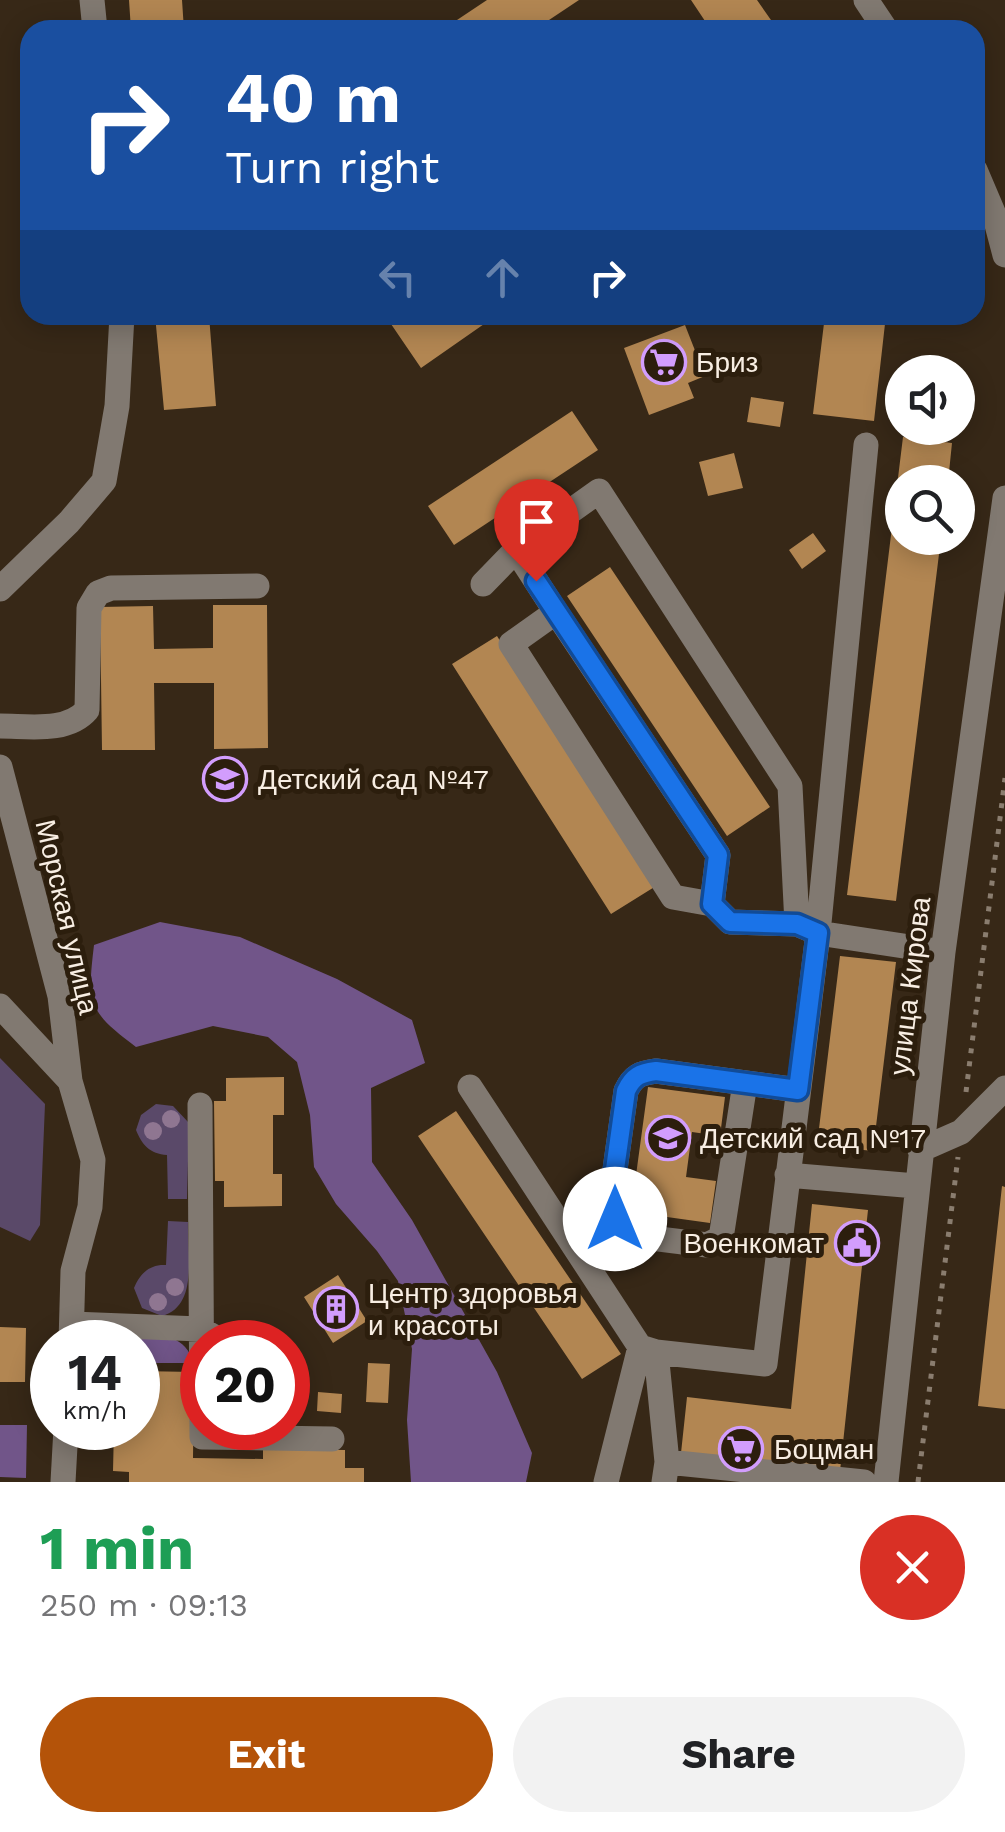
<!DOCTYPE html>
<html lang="en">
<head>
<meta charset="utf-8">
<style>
  body { margin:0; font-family:"Work Sans",sans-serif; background:#f2f2f2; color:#202124; height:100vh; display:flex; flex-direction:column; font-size:38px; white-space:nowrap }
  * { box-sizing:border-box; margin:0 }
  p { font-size:32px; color:#757577 }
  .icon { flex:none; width:55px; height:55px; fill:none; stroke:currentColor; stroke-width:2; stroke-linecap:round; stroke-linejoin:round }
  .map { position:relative; height:1482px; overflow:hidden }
  .panel { display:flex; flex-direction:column; background:#fff; flex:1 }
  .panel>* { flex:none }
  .guide { position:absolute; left:20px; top:20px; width:965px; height:305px; border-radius:30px; box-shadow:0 5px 25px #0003; background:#1a4fa0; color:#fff; overflow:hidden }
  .buttons { position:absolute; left:885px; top:355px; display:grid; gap:20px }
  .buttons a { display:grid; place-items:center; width:90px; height:90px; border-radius:50%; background:#fff; box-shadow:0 5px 25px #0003; font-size:50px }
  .speed { position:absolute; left:30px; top:1320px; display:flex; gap:20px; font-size:50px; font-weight:700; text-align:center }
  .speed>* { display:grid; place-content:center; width:130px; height:130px; border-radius:50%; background:#fff; box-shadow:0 5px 25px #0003; line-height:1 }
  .speed small { font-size:25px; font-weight:400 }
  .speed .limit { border:15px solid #d22; background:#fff; color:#111 }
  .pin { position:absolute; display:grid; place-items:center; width:85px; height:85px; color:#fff; margin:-102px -42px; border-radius:50% 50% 50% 0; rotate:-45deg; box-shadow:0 0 10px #0007 }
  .pin .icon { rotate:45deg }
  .me { position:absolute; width:110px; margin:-55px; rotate:0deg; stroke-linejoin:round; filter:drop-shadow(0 0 8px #0008) }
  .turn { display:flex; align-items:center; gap:35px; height:210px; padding:0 40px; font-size:45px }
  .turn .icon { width:130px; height:130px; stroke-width:2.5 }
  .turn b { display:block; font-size:70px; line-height:85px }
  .lanes { display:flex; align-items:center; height:95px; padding:0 40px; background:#0003; justify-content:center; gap:50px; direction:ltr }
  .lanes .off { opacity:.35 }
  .round { display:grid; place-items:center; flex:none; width:105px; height:105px; border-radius:52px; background:#f2f2f2 }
  .head { display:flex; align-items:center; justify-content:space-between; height:170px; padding:0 40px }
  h1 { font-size:60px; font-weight:700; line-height:75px; color:#1e9e55 }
  .cta { display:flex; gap:20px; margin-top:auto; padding:20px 40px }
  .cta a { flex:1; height:115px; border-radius:60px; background:#b45309; color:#fff; font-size:40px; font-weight:700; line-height:115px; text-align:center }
  .cta a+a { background:#f2f2f2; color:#202124 }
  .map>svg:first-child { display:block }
  .green { fill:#5a4969 }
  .forest { fill:#715589 }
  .building { fill:#b28652 }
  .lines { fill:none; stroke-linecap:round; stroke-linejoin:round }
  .path { stroke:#8a7d6f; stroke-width:5; stroke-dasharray:5 8; stroke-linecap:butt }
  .minor { stroke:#817971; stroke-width:25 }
  .tree { fill:#8f7691 }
  .route-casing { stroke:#114b97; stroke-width:25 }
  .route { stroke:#1a73e8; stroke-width:18 }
  .labels { text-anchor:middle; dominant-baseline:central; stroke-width:10; stroke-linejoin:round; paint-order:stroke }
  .poi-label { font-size:28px; fill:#f8eee3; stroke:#2c1e0d; text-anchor:start }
  .street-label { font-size:28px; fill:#f8eee3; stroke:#2c1e0d }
</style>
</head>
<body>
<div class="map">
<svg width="1005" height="1482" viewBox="0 0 1005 1482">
  <rect width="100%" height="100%" fill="#372817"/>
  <path class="green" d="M0 1058 45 1104 40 1225 30 1241 0 1227Z
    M156 1104 173 1106 189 1123 187 1199H168L167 1155C150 1154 142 1145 136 1130L141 1115Z
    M168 1221 188 1222C187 1252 199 1306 162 1316L142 1308 134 1288C140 1274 149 1264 166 1265Z"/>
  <path class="forest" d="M160 922 240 937 337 979 412 1020 425 1063 371 1088 372 1162 412 1220 497 1372 532 1453 526 1482H411L407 1420 412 1349 398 1281 377 1251 336 1204 314 1167 310 1115 297 1062 268 1037 213 1026 136 1047C88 1011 87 1004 94 945Z
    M139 1334C164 1334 185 1336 194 1363H138V1342H126Z
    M0 1425H27L26 1478 0 1477Z"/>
  <path class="building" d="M129 0H182L184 30H131Z
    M487 0H579L534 30H442Z
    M691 0H757L778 30H711Z
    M155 315H209L216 406 164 410Z
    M404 315H497L421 368 391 324Z
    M825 315H886L874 421 813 414Z
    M685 325 705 376 688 383 694 398 649 415 624 348Z
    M751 397 784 402 780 427 747 422Z
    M572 411 598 450 454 545 428 506Z
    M903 437 952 443 948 482H902V538H941L896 901 847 895Z
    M734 453 743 488 708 496 699 462Z
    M813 533 826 551 802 569 789 550Z
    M610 567 770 807 727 836 567 596Z
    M213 605H267L268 748 214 749V683H154L155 750H102L100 607 153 606 154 649 213 648Z
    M497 636 656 886 611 914 452 664Z
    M840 956 896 962 873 1151 817 1145Z
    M284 1077V1115H273V1174H282V1206L224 1207V1181H215L214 1101H226V1078Z
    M648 1087 725 1097 720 1136 692 1132 686 1177 716 1181 710 1223 631 1212Z
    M456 1111 621 1354 582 1379 418 1136Z
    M1002 1186 1005 1187V1409L978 1406Z
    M812 1204 868 1210 840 1471 681 1453 687 1397 791 1409Z
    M338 1275 367 1321 333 1343 304 1297Z
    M0 1327 26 1328 25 1382H0Z
    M368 1363 390 1364 388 1403 366 1402Z
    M138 1371 194 1372 193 1458 263 1459V1449L345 1450V1468H364V1482H129V1472L113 1471 114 1428H138Z
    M318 1392 342 1394 341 1413 317 1411Z"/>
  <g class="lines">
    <path class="path" d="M966 1092 1005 778
      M918 1482 958 1157"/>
    <path class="minor" d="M92 0 95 30
      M866 0 886 30
      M975 170 995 217 1005 255
      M483 584 516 550
      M0 589 69 522 104 481 117 406 122 315
      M556 612 718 855 712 904
      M0 726C29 726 67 733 87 710L89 608 98 593 111 588 257 586
      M0 767 60 996 70 1081
      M797 924 790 786 599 491 516 550 556 612 511 644 673 897 712 904 730 922 797 924 818 933 866 445
      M0 1006 70 1081 93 1160 90 1207 73 1271 71 1342
      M745 1083 721 1238 707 1245 635 1236 622 1228 615 1219 610 1205 626 1091C633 1076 640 1073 656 1071L798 1090
      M470 1087 640 1347 656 1352
      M200 1105 202 1437 332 1439
      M920 1150 961 1132 1005 1088
      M787 1175 916 1186
      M72 1324 200 1329 223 1342
      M667 1462 864 1482
      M63 1482 66 1428
      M606 1482 640 1347
      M664 1482 667 1462 656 1352 765 1364 818 933 943 952
      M886 1482 943 952 1005 498"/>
  </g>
  <g class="tree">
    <circle cx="171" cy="1119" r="9"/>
    <circle cx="153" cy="1131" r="9"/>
    <circle cx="175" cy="1287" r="9"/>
    <circle cx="158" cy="1302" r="9"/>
  </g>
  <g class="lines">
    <defs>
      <path id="route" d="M536 581 718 855 712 904 730 922 797 924 818 933 798 1090 656 1071C640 1073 633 1076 626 1091L610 1205 615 1219"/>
    </defs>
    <use href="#route" class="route-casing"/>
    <use href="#route" class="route"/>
  </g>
  <defs>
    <symbol id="supermarket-ring" viewBox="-11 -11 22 22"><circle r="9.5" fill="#2c1e0d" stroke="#d29dfd" stroke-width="1.5"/><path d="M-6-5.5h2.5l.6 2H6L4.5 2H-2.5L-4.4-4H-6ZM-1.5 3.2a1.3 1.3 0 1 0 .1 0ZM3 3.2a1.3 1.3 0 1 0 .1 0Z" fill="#d29dfd"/></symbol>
    <symbol id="school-ring" viewBox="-11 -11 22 22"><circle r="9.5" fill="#2c1e0d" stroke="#d29dfd" stroke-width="1.5"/><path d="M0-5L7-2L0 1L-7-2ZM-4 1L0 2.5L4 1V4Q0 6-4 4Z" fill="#d29dfd"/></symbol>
    <symbol id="civic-ring" viewBox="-11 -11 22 22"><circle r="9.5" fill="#2c1e0d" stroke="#d29dfd" stroke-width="1.5"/><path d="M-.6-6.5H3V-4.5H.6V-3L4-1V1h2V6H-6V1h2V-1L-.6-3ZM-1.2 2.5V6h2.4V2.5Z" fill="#d29dfd"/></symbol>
    <symbol id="building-ring" viewBox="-11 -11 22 22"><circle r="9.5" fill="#2c1e0d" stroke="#d29dfd" stroke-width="1.5"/><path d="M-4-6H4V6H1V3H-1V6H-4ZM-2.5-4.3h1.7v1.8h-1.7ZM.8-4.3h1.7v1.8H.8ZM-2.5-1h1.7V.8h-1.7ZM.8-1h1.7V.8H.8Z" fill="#d29dfd"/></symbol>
  </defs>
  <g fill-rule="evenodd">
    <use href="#supermarket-ring" x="639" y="337" width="50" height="50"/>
    <use href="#school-ring" x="200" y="754" width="50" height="50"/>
    <use href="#school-ring" x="643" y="1113" width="50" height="50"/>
    <use href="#civic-ring" x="832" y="1218" width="50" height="50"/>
    <use href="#building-ring" x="311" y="1284" width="50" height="50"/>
    <use href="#supermarket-ring" x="716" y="1424" width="50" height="50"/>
  </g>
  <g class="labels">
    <g class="poi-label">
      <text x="696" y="362">Бриз</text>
      <text x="258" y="779">Детский сад №47</text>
      <text x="700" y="1138">Детский сад №17</text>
      <text x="824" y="1243" text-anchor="end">Военкомат</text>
      <text x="368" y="1293">Центр здоровья<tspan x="368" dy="32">и красоты</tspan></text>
      <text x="774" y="1449">Боцман</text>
    </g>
    <g class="street-label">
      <text transform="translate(67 917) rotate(77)">Морская улица</text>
      <text transform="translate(910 986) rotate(-83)">улица Кирова</text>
    </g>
  </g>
</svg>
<div class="buttons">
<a><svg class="icon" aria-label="sound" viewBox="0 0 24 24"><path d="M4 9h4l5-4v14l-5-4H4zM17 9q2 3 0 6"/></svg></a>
<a><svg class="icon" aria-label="search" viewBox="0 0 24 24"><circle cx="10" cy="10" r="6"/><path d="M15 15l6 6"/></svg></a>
</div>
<div class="speed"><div>14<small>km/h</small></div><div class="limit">20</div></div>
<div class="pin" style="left:536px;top:581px;background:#d93025"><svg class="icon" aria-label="arrive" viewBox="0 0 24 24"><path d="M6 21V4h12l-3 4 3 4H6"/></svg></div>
<svg class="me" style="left:615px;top:1219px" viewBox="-20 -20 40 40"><circle r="19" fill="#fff"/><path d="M0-13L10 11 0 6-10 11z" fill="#1a73e8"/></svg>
<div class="guide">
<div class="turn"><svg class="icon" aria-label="right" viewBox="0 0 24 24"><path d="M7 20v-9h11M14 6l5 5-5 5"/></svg><div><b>40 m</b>Turn right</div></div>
<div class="lanes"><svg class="icon off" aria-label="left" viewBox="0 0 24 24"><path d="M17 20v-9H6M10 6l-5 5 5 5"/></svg><svg class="icon off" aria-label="ahead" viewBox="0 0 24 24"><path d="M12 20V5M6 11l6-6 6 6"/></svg><svg class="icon" aria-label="right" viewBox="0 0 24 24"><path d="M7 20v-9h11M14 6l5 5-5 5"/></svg></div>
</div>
</div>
<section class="panel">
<div class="head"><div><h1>1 min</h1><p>250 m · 09:13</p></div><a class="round" style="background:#d93025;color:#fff"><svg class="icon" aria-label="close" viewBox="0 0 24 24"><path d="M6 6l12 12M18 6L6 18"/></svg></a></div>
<div class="cta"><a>Exit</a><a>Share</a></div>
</section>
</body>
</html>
